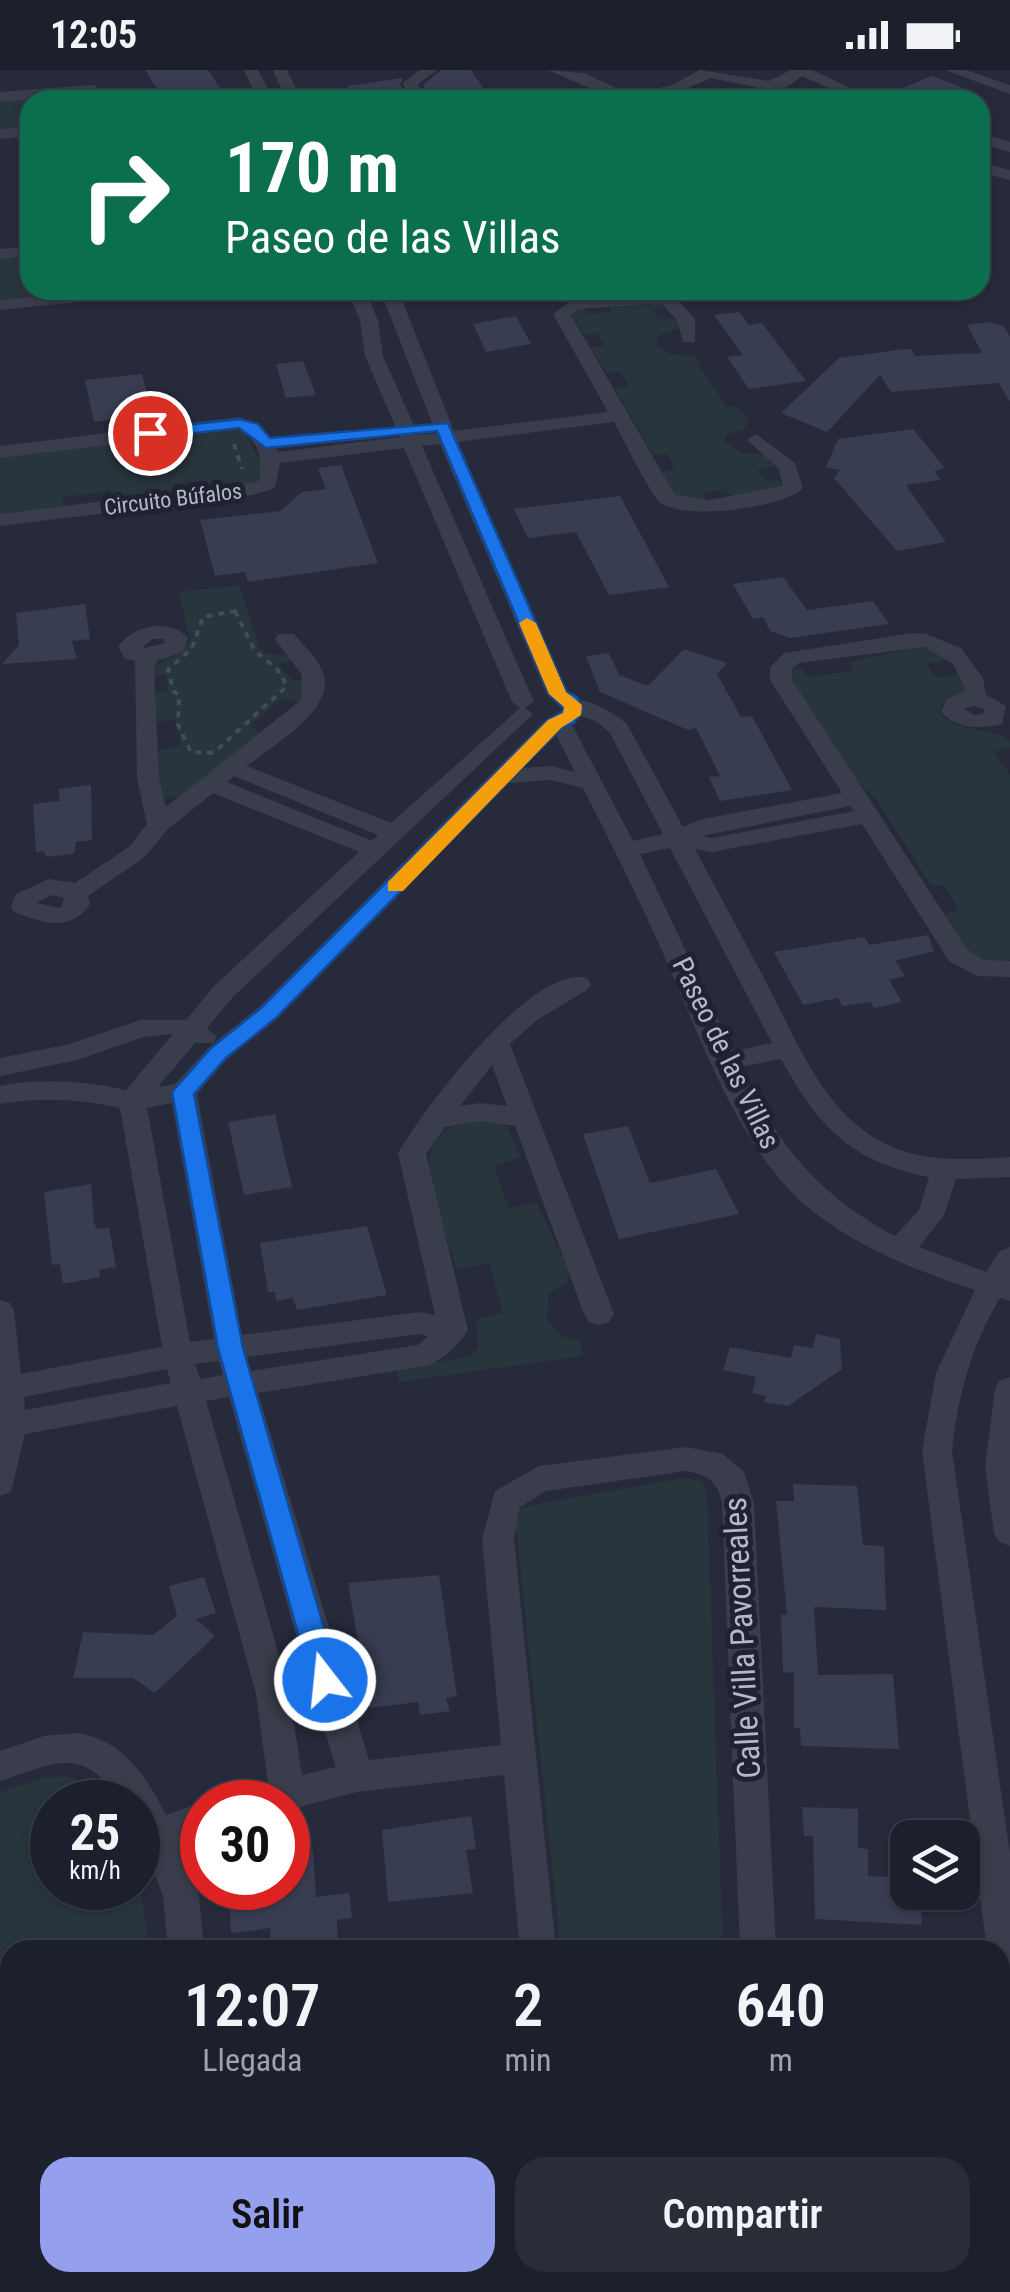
<!DOCTYPE html>
<html lang="es">
<head>
<meta charset="utf-8">
<style>
  body { margin:0; font-family:"Roboto Condensed",sans-serif; background:#292d38; color:#f1f3f6; height:100vh; display:flex; flex-direction:column; font-size:38px; white-space:nowrap }
  * { box-sizing:border-box; margin:0 }
  p { font-size:32px; color:#a0a3a9 }
  .icon { flex:none; width:55px; height:55px; fill:none; stroke:currentColor; stroke-width:2; stroke-linecap:round; stroke-linejoin:round }
  .map { position:relative; flex:1; overflow:hidden }
  .panel { position:absolute; left:0px; top:1870px; width:1010px; height:352px; display:flex; flex-direction:column; background:#1c202c; border-radius:30px 30px 0 0; box-shadow:0 2px 8px #0004,0 0 0 2px #3a3e48 }
  .panel>* { flex:none }
  .hud { position:absolute; left:20px; top:20px; width:970px; height:210px; border-radius:30px; box-shadow:0 2px 8px #0004,0 0 0 2px #3a3e48; background:#0b6e4f; color:#fff; overflow:hidden }
  .buttons { position:absolute; left:890px; top:1750px; display:grid; gap:20px }
  .buttons a { display:grid; place-items:center; width:90px; height:90px; border-radius:20px; background:#1c202c; box-shadow:0 2px 8px #0004,0 0 0 2px #3a3e48; font-size:50px }
  .speed { position:absolute; left:30px; top:1710px; display:flex; gap:20px; font-size:50px; font-weight:700; text-align:center }
  .speed>* { display:grid; place-content:center; width:130px; height:130px; border-radius:50%; background:#1c202c; box-shadow:0 2px 8px #0004,0 0 0 2px #3a3e48; line-height:1 }
  .speed small { font-size:25px; font-weight:400 }
  .speed .limit { border:15px solid #d22; background:#fff; color:#111 }
  .pin { position:absolute; display:grid; place-items:center; width:85px; height:85px; color:#fff; margin:-42px; border:5px solid #fff; border-radius:50%; box-shadow:0 2px 10px #0007 }
  .me { position:absolute; width:110px; margin:-55px; rotate:344deg; stroke-linejoin:round; filter:drop-shadow(0 0 8px #0008) }
  .turn { display:flex; align-items:center; gap:35px; height:210px; padding:0 40px; font-size:45px }
  .turn .icon { width:130px; height:130px; stroke-width:2.5 }
  .turn b { display:block; font-size:70px; line-height:85px }
  .eta { display:flex; justify-content:space-evenly; align-items:center; height:170px; text-align:center }
  .eta b { font-size:60px; font-weight:600; line-height:70px }
  .action { display:flex; gap:20px; margin-top:auto; padding:20px 40px }
  .action a { flex:1; height:115px; border-radius:30px; background:#949fed; color:#111; font-size:40px; font-weight:600; line-height:115px; text-align:center }
  .action a+a { background:#292d38; color:#f1f3f6 }
  .status { display:flex; justify-content:space-between; align-items:center; height:70px; padding:0 50px; background:#1c202c; direction:ltr }
  .status svg { height:28px; fill:currentColor }
  .map>svg:first-child { display:block }
  .green { fill:#28353c }
  .building { fill:#393d51 }
  .lines { fill:none; stroke-linecap:round; stroke-linejoin:round }
  .path { stroke:#414e54; stroke-width:4; stroke-dasharray:6 6; stroke-linecap:butt }
  .street { fill:#3a3d4b; fill-rule:evenodd }
  .route { fill:#1a73e8; stroke:#114b97; stroke-width:2.5 }
  .slow { fill:#f59e0b }
  .labels { text-anchor:middle; dominant-baseline:central; stroke-width:10; stroke-linejoin:round; paint-order:stroke }
  .far-street-label { font-size:22px; fill:#b6b8c7; stroke:#1f2230 }
  .street-label { font-size:28px; fill:#b6b8c7; stroke:#1f2230 }
  .near-street-label { font-size:32px; fill:#b6b8c7; stroke:#1f2230 }
</style>
</head>
<body>
<div class="status"><b>12:05</b><svg viewBox="0 0 49 12"><path d="M0 12V9h3v3zM5 12V6h3v6zM10 12V3h3v9zM15 12V0h3v12zM26 1h20v11H26zM47 4h2v5h-2z"/></svg></div>
<div class="map">
<svg width="1010" height="2222" viewBox="0 0 1010 2222">
  <rect width="100%" height="100%" fill="#262a3b"/>
  <path class="green" d="M88 21 91 30H30V59L0 62V30Z
    M30 186V220H90L0 230V189Z
    M659 232 664 237 653 240 659 249 676 248 680 253 679 258 659 265 656 274 669 284 695 286 701 292 698 294 727 337 737 336 749 351 745 358 725 366V372L742 383 771 385 780 395 757 400 766 411 779 410 783 416 732 427 724 419 703 423 707 430 677 429 661 402 676 399 667 384 653 385 615 318 629 316 620 302 607 304 591 278 605 275 597 263 584 265 570 242 584 238 588 244 611 241 609 235Z
    M241 357 263 396 260 412 207 420 205 411 174 414 176 423 113 431 110 421 63 427V437L0 444V386Z
    M239 515 259 577 266 583 290 586 291 590 277 595 294 612 309 608 311 615 300 632 280 629 250 656 262 665 183 728 159 726 158 680 182 676 175 649 155 653 152 624 168 620 166 605 152 607 149 599 180 583 190 571 179 522Z
    M919 577 937 578 948 590 927 593 935 608 957 605 967 621 942 634 940 644C963 665 985 654 1010 671V678L994 681 1010 705V890L987 895 969 883 945 844 959 840 944 815H931L876 729 844 700 788 610 790 599 802 598 807 607 853 601 848 592Z
    M490 1049 507 1056 521 1087 494 1097 509 1138 536 1132 569 1201 568 1213 549 1223 547 1248 561 1266 580 1271 583 1286 399 1312 396 1299 471 1286 478 1277 476 1249 503 1243 489 1193 457 1200C440 1140 390 1053 490 1049Z
    M685 1408 702 1412 707 1424 723 1880H561L515 1448 521 1439 536 1434Z
    M46 1707H73L100 1732H52V1818H138V1806L150 1880H10V1994L0 1989V1722Z"/>
  <path class="building" d="M145 0H208L228 30H164Z
    M441 0H471L491 30H430L423 15Z
    M932 6 966 19 939 30H925L898 20Z
    M403 8 400 14 406 30H349L348 16Z
    M739 242 749 255 762 253 806 311 749 319 727 287 743 285 714 245Z
    M516 246 531 274 486 282 473 254Z
    M987 252 1004 256 1010 267V332L999 313 891 322 880 305 827 362 781 343 839 288 904 279H911L915 286 982 283 967 255Z
    M303 291 316 325 286 328 276 294Z
    M142 304 152 343 94 352 85 310Z
    M913 359 945 398 934 401 941 410 906 415 946 472 897 481 834 408 840 400 826 397 838 369Z
    M341 395 378 493 248 512 245 502 215 506 200 450 280 441 302 422 326 419 318 398Z
    M620 426 669 517 609 525 576 462 528 468 514 439Z
    M783 507 807 540 873 531 889 554 790 568 770 561 763 547 753 549 733 514Z
    M85 534 90 569 72 571 77 589 2 594 19 575 16 543Z
    M684 579 727 593 717 604 741 647 752 646 792 720 720 731 709 707 720 706 696 658 688 660 600 622 586 586 609 583 619 605 648 616Z
    M91 715 92 770 76 772 74 784 46 787 44 781 36 782 33 734 60 731 58 719Z
    M928 865 934 881 895 891 905 906 889 910 902 932 874 938 871 932 842 936 838 928 803 935 774 882 865 867 869 875Z
    M275 1044 292 1117 244 1125 228 1052Z
    M628 1056 650 1113 716 1099 739 1144 619 1169 583 1064Z
    M91 1114 94 1153 97 1159 109 1157 116 1197 99 1200 100 1207 63 1214 60 1194 52 1195 44 1122Z
    M367 1156 387 1225 297 1240 293 1228 276 1231 275 1222H268L260 1173Z
    M816 1264 840 1269 842 1299 788 1336 763 1332 766 1326 752 1323 756 1307 723 1300 730 1277 791 1288 794 1275 813 1278Z
    M793 1414 857 1416 863 1475 884 1476 886 1540 814 1537 818 1605 893 1604 899 1679 801 1676 800 1658H794V1603L783 1602 781 1545H787L776 1431H794Z
    M439 1505 457 1626 446 1628 450 1641 420 1645 418 1632 369 1638 348 1513Z
    M204 1507 216 1543 196 1549 215 1566 155 1623 133 1608H73L83 1562 153 1565 177 1546 169 1516Z
    M802 1737 858 1739V1778L868 1779V1806L908 1808V1822H919L922 1855 815 1849 813 1766H804Z
    M471 1746 476 1779 466 1780 473 1823 388 1832 382 1760Z
    M313 1779 316 1827 349 1823 352 1848 337 1850 338 1880H269L271 1858 231 1863 229 1818H288V1782Z"/>
  <g class="lines">
    <path class="path" d="M234 374 242 399
      M235 541 255 581 277 599 287 616 219 678 211 683 191 682 178 655 179 625 174 622 168 600 192 578 203 547Z"/>
    <path class="street" d="M244 0H258L274 30H258Z
      M273 0H287L302 30H286Z
      M420 0H437L418 14 426 30H410L403 13Z
      M548 0 584 3 629 24 672 15 700 0 769 11 791 0H812L877 30H856L802 6 787 17 769 20 711 8 676 23 617 30Z
      M945 0H966L1010 15V24Z
      M91 15 96 16 103 30H87L85 24 0 32V22Z
      M30 56V66L0 69V59Z
      M980 63 1010 72V82L980 73Z
      M980 92 1010 100V110L980 102Z
      M30 176V186L0 189V179Z
      M95 220H154L145 225 0 240V230Z
      M347 220H365L378 250 383 286 418 365 436 363 380 220H398L454 361 608 342 553 244 574 229 671 223 695 249V272H683L677 250 661 233 579 239 571 245 675 425 709 430 783 416 779 399 747 370 756 364 795 393 803 418C785 438 684 451 661 433 650 425 623 368 614 352L458 372 569 625 558 632 547 625 440 374 422 376 534 632 525 638 533 644 233 927 207 958 217 967 213 973H195L158 1017 175 1014 209 977 259 937 546 649 568 647 633 771 663 764 610 663 597 652 565 640 562 635 565 630C586 626 611 641 627 654L683 757 703 749 842 723 770 610V597L784 583 913 563 926 564 961 578 983 608 986 625 1006 636 1002 654C978 659 959 660 941 642L946 630 966 620 953 594 925 577 799 593 792 599V610L967 879 983 890 1010 891V907L977 906 949 891 862 754 712 782 695 779C718 822 741 865 764 908 795 966 821 1040 882 1072 921 1093 967 1090 1010 1087V1107L956 1109 944 1145 919 1177 986 1202 1000 1181 1010 1177V1231L1000 1228C971 1276 958 1326 952 1381L1010 1784V1930L1000 1926V1880H987L922 1381 936 1303 975 1220C917 1201 859 1178 811 1140 739 1082 700 966 663 883 638 827 611 773 583 718L551 710 509 713 277 949 227 989 197 1024 242 1265 419 1242 435 1245 398 1083C423 1040 532 893 587 908L591 914 587 920 537 950 510 974 614 1244 609 1252 599 1255 589 1252 584 1244 515 1056 480 1051 445 1057 426 1084 468 1260C459 1275 442 1291 426 1296L258 1323 369 1690 501 1675 482 1469 495 1421 539 1396 686 1377 723 1384 744 1402 754 1433 776 1880H740L722 1433C718 1411 707 1405 686 1401L546 1421 520 1437 514 1469 556 1880H520L504 1705 357 1722 288 1740V1732H238L243 1721 268 1713 256 1624 177 1336 25 1364 11 1422 0 1426V1230L10 1233 14 1241 21 1304 162 1277 120 1038C79 1029 41 1027 0 1034V1016C43 1008 83 1011 126 1020L173 964 143 967 77 990 0 1006V988L70 974 140 950H186L215 915 359 782 213 723 167 760 145 787 88 826 90 834C70 863 43 853 14 842L11 837 16 824 49 809 75 813 129 777 147 754 137 709 135 591 125 589 118 576C135 555 167 548 188 567L183 582 157 591 154 600 159 709 166 737 301 630 302 605 275 569 278 564H294C304 576 318 588 323 603 337 639 272 676 247 696L391 753 520 638 512 632 404 378 280 393 275 418 253 425 0 456V444L250 413 259 411C263 387 259 370 237 359L0 388V376L239 347 263 358 278 382 400 367 365 286 360 250ZM152 569H163L165 573 141 579ZM974 636 984 639 983 644 974 645 964 639ZM556 665 575 702 551 696 523 698ZM234 706 378 765 372 771 227 712ZM850 736 854 741 712 768 702 766ZM670 778 772 973 733 981 640 784ZM53 825 64 828 61 838 36 833ZM781 989C818 1057 852 1092 929 1107L919 1140 895 1166C817 1124 779 1076 740 997ZM492 995 507 1036 480 1033 460 1036ZM172 1033 214 1269 190 1272 147 1038ZM419 1264 428 1266 418 1275 251 1301 247 1287ZM219 1291 223 1305 200 1309 195 1294ZM167 1299 171 1313 25 1340 24 1327ZM229 1327 306 1601 285 1606 206 1331ZM314 1627 336 1697 302 1705 291 1634Z
      M1010 1307V1476L999 1472 994 1463 985 1397 995 1319 999 1311Z
      M78 1663C124 1671 146 1706 166 1745L202 1732H203L202 1764 179 1772 199 1826 204 1880H168L163 1826 138 1759V1732H122C81 1675 59 1692 0 1711V1681L44 1666Z
      M0 2015 10 2016V2054L0 2053Z"/>
  </g>
  <path class="route" d="M240 349 258 354 270 368 448 353 566 621 577 627 583 640 574 653 561 658 276 948 226 988 194 1024 243 1278 339 1610 335 1619 325 1622 315 1619 311 1610 218 1278 172 1022 211 978 261 938 548 650 565 640 549 624 437 361 266 378 239 358 150 368 142 363 150 359Z"/>
  <path class="slow" d="M527 548 536 553 566 622 582 635 581 645 561 658 403 821H388V812L548 650 563 643 564 637 549 624 519 553Z"/>
  <g class="labels">
    <g class="far-street-label">
      <text transform="translate(173 429) rotate(-7)">Circuito Búfalos</text>
    </g>
    <g class="street-label">
      <text transform="translate(726 983) rotate(64)">Paseo de las Villas</text>
    </g>
    <g class="near-street-label">
      <text transform="translate(742 1568) rotate(-93)">Calle Villa Pavorreales</text>
    </g>
  </g>
</svg>
<div class="buttons">
<a><svg class="icon" aria-label="layers" viewBox="0 0 24 24"><path d="M12 4l9 5-9 5-9-5zM3 14l9 5 9-5"/></svg></a>
</div>
<div class="speed"><div>25<small>km/h</small></div><div class="limit">30</div></div>
<div class="pin" style="left:150px;top:363px;background:#d93025"><svg class="icon" aria-label="arrive" viewBox="0 0 24 24"><path d="M6 21V4h12l-3 4 3 4H6"/></svg></div>
<svg class="me" style="left:325px;top:1610px" viewBox="-20 -20 40 40"><circle r="17" fill="#1a73e8" stroke="#fff" stroke-width="3"/><path d="M0-11L8 9 0 5-8 9z" fill="#fff"/></svg>
<div class="hud">
<div class="turn"><svg class="icon" aria-label="right" viewBox="0 0 24 24"><path d="M7 20v-9h11M14 6l5 5-5 5"/></svg><div><b>170 m</b>Paseo de las Villas</div></div>
</div>
<section class="panel">
<div class="eta">
<div><b>12:07</b><p>Llegada</p></div>
<div><b>2</b><p>min</p></div>
<div><b>640</b><p>m</p></div>
</div>
<div class="action"><a>Salir</a><a>Compartir</a></div>
</section>
</div>
</body>
</html>
